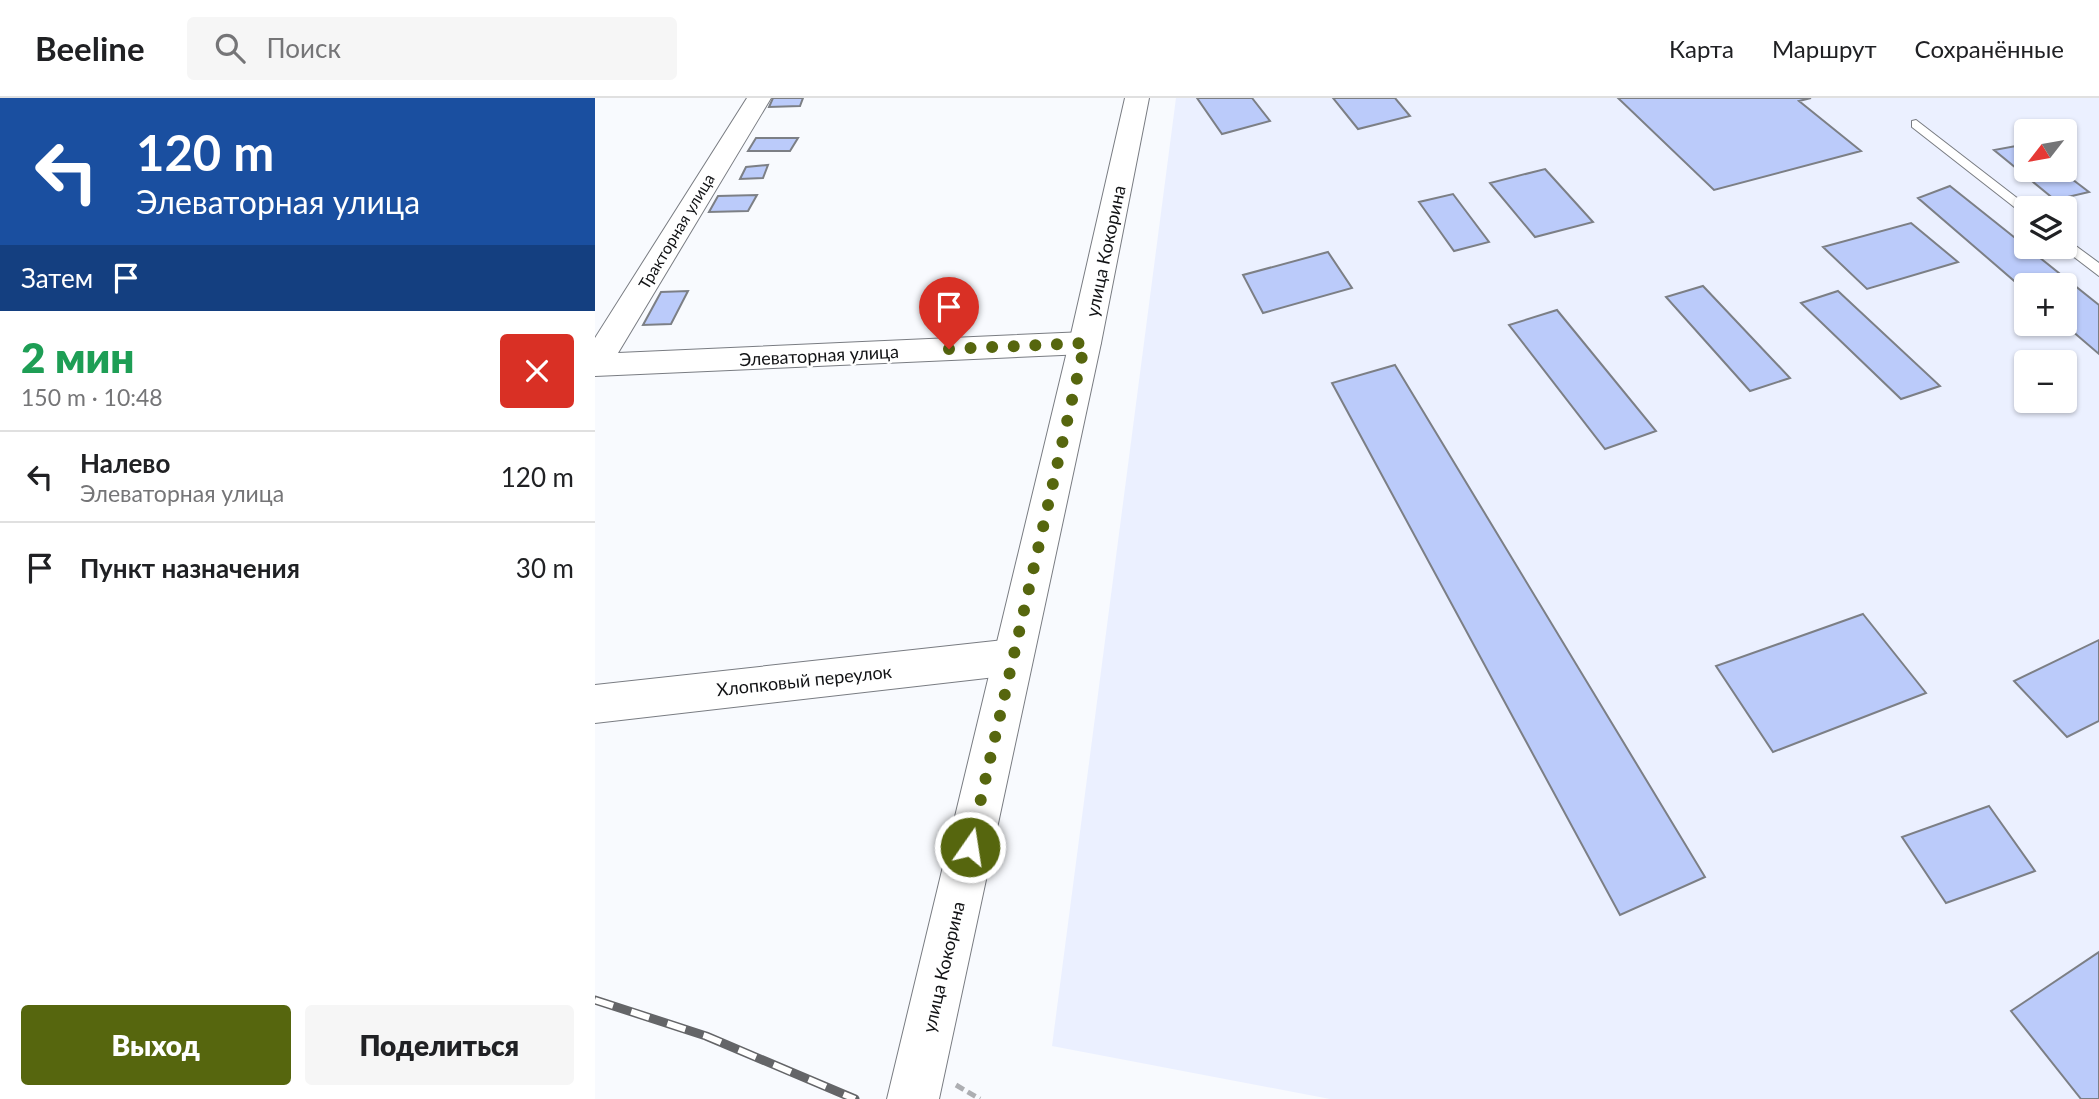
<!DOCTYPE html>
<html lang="ru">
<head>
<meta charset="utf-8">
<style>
  body { margin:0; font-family:Lato,sans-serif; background:#f6f6f6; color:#202124; height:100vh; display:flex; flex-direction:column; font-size:26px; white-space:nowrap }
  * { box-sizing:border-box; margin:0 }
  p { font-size:23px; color:#757577 }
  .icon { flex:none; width:38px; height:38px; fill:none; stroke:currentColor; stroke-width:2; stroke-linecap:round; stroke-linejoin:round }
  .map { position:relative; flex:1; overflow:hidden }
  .side { display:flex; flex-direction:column; background:#fff; width:595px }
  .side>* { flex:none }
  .guide { background:#1a4fa0; color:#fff; overflow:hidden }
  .needle { width:46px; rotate:239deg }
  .tools { position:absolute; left:1419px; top:21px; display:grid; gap:14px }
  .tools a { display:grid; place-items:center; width:63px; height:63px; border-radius:7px; background:#fff; box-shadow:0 2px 5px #0004; font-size:35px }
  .pin { position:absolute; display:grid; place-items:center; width:60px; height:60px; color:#fff; margin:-72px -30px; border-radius:50% 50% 50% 0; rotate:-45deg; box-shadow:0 0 7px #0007 }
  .pin .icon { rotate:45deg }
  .me { position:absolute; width:77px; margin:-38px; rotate:13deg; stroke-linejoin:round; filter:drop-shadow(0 0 5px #0008) }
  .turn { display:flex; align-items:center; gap:24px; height:147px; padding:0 21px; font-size:32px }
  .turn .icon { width:91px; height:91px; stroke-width:2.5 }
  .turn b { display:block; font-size:49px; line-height:60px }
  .then { display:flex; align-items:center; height:66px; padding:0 21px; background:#0003; gap:14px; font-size:26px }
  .round { display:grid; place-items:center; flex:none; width:74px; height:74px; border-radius:7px; background:#f6f6f6 }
  .head { display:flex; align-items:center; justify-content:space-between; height:119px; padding:0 21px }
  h1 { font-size:42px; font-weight:800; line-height:52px; color:#1e9e55 }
  .button { display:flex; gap:14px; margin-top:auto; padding:14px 21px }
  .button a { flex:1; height:80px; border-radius:7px; background:#56660e; color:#fff; font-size:28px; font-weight:800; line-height:80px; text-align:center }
  .button a+a { background:#f6f6f6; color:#202124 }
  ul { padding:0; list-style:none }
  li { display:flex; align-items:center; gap:21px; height:91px; padding:0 21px; border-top:2px solid #e0e0e0 }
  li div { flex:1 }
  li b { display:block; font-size:26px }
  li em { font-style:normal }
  header { display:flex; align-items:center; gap:42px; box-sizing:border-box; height:98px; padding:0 35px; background:#fff; border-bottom:2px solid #e0e0e0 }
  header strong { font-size:33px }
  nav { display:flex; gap:38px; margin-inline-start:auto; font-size:24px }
  .search { width:490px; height:63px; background:#f6f6f6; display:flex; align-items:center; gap:18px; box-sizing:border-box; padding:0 24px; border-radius:7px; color:#757577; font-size:26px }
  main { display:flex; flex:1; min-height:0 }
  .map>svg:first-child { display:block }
  .built { fill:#ebf0ff; fill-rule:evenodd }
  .building { fill:#bbcbfa; stroke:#7c7f85; stroke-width:2 }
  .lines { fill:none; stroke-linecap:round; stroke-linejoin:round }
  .service-casing { stroke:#797c82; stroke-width:2 }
  .minor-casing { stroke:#797c82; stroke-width:2 }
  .secondary-casing { stroke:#797c82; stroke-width:2 }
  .path { stroke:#adaeb2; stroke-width:5; stroke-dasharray:9 4.5; stroke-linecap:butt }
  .service { fill:#fff; fill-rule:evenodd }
  .minor { fill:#fff; fill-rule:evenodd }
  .secondary { fill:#fff; fill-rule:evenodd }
  .rail-casing { stroke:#646568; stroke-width:9 }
  .rail { stroke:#fff; stroke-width:6; stroke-dasharray:19; stroke-linecap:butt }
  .route { stroke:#56660e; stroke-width:12; stroke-dasharray:0 21.6 }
  .labels { text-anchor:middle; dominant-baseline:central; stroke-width:5; stroke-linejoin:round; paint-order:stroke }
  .far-street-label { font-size:16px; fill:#121315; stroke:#fff }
  .street-label { font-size:18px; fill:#121315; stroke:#fff }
</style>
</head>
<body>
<header>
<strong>Beeline</strong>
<div class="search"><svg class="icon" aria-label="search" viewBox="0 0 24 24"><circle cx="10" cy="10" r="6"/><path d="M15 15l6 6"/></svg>Поиск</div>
<nav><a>Карта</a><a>Маршрут</a><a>Сохранённые</a></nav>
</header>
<main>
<section class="side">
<div class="guide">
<div class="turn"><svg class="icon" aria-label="left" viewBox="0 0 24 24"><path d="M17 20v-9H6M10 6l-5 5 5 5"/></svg><div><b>120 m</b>Элеваторная улица</div></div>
<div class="then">Затем<svg class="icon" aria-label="arrive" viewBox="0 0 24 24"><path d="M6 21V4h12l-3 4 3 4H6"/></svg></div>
</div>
<div class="head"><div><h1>2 мин</h1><p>150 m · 10:48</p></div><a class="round" style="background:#d93025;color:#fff"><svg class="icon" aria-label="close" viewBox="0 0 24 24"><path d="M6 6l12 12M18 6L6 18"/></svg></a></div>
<ul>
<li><svg class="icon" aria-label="left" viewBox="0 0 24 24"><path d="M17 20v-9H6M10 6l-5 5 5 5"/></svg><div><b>Налево</b><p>Элеваторная улица</p></div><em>120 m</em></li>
<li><svg class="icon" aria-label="arrive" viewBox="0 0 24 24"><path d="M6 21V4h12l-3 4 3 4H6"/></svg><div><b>Пункт назначения</b></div><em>30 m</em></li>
</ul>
<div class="button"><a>Выход</a><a>Поделиться</a></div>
</section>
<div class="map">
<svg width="1504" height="1001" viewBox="0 0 1504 1001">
  <rect width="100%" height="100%" fill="#f8fafe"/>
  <path class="built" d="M581 0H1504V1001H735L457 948ZM1432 33H1470V72H1432ZM1432 110H1470V149H1432ZM1432 187H1470V226H1432ZM1432 264H1470V303H1432Z"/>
  <path class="building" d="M178 0H208L205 8 174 9Z
    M602 0H657L675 23 627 36Z
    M738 0H800L815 18 763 31Z
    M1023 0H1216L1204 3 1266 53 1119 92Z
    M161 40H203L195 53H153Z
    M1432 46V72H1465L1494 94 1460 102 1399 52Z
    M173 67 168 80 145 81 151 69Z
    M950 71 998 124 940 139 895 85Z
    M1355 88 1504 207V256L1469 226 1470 187H1432V194L1323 100Z
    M858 96 894 144 859 153 824 104Z
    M162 97 153 113 114 114 123 98Z
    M1316 125 1363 164 1272 191 1228 149Z
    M733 154 757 190 668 215 648 177Z
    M1108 188 1195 280 1155 293 1071 199Z
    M93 193 76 226 48 227 66 194Z
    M1243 193 1345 288 1306 301 1206 205Z
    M962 212 1061 333 1010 351 914 227Z
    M800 267 1110 779 1025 817 737 285Z
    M1268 516 1331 595 1178 654 1121 568Z
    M1504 542V623L1472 639 1419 583Z
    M1394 708 1440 773 1351 805 1307 739Z
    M1504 854V1001H1486L1416 913Z"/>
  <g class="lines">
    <defs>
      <path id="service" d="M1321 22 1435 110H1432V119L1317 29V23Z
        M1470 140 1504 165V178L1466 149H1470Z"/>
      <path id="minor" d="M152 0H176L23 255 490 234 501 237 506 245 501 253 490 256 0 278V240Z
        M418 541 432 546 438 559 432 572 418 577 0 625V587Z"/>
      <path id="secondary" d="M530 0H554L506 245 344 1001H292L474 245Z"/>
    </defs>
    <use href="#service" class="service-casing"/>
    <use href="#minor" class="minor-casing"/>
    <use href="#secondary" class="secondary-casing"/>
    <path class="path" d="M361 987 385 1001"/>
    <use href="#service" class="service"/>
    <use href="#minor" class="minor"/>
    <use href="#secondary" class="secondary"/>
    <defs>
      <path id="rail" d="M0 902 111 938 260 1001"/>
    </defs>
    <use href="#rail" class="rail-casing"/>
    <use href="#rail" class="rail"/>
  </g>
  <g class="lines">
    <path class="route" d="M354 251 490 245 375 749"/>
  </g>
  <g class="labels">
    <g class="far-street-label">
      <text transform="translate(81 133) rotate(-59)">Тракторная улица</text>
    </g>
    <g class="street-label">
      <text transform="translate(510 153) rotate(-78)">улица Кокорина</text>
      <text transform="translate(224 257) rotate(-3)">Элеваторная улица</text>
      <text transform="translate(209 582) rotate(-6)">Хлопковый переулок</text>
      <text transform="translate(348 869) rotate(-77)">улица Кокорина</text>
    </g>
  </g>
</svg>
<div class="tools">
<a><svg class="needle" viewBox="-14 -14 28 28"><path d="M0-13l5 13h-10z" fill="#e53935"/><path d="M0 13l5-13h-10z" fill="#757577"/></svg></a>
<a><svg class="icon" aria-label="layers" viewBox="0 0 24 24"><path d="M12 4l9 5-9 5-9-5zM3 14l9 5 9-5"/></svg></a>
<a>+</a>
<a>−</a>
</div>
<div class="pin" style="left:354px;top:251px;background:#d93025"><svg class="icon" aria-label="arrive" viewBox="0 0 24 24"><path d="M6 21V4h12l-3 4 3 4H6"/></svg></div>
<svg class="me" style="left:375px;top:749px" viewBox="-20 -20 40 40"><circle r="17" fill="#56660e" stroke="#fff" stroke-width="3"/><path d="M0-11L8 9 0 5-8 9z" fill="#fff"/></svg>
</div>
</main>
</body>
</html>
